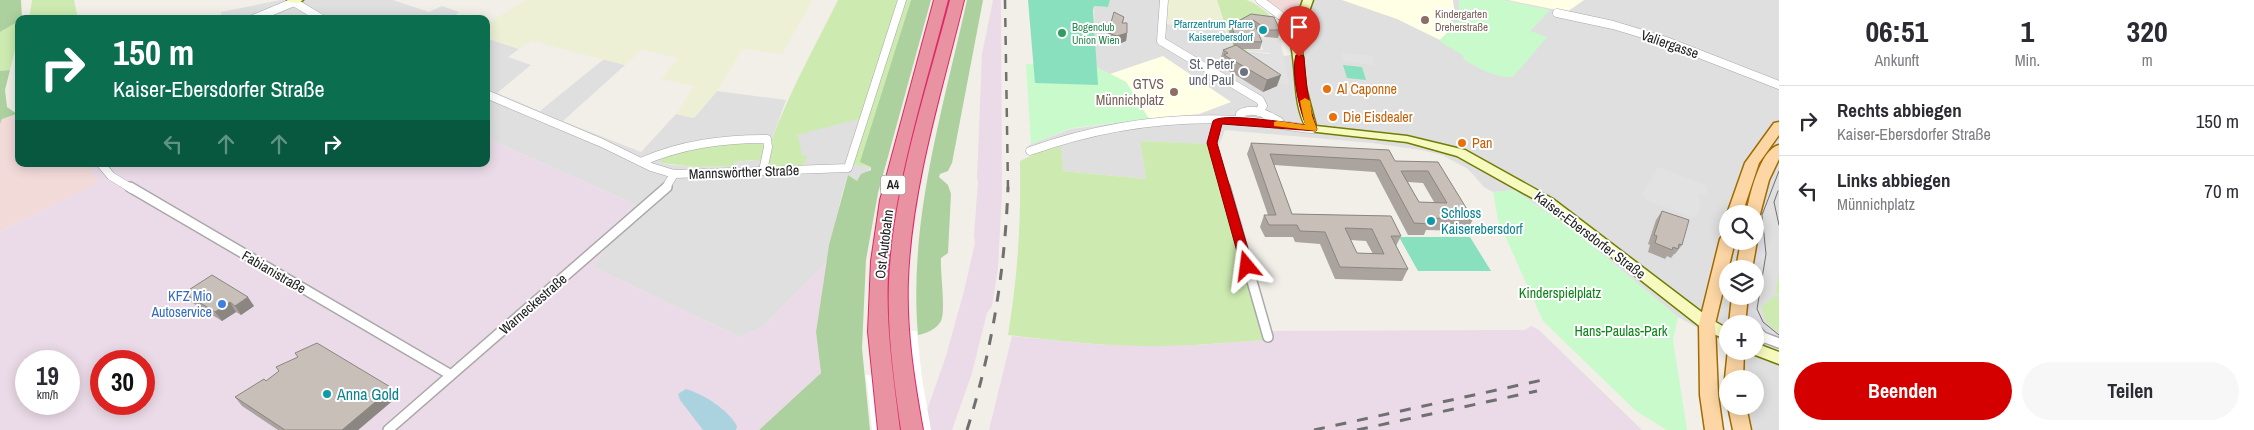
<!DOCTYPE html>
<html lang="de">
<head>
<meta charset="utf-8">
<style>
  body { margin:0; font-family:"Archivo Narrow",sans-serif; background:#f7f7f7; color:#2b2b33; height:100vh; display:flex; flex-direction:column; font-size:19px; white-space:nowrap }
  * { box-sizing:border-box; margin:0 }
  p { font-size:16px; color:#7c7c81 }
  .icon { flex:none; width:28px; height:28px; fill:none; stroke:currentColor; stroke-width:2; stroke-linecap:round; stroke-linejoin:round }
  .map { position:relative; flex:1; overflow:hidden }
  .panel { display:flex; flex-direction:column; background:#fff; width:475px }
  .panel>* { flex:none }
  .guide { position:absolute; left:15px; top:15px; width:475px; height:152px; border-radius:10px; box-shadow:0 2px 12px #0003; background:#0b6e4f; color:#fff; overflow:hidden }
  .buttons { position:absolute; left:1719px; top:205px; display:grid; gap:10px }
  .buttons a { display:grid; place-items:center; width:45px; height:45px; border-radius:50%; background:#fff; box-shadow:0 2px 12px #0003; font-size:25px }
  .speed { position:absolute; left:15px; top:350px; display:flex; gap:10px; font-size:25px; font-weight:700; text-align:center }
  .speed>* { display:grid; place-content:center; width:65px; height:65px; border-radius:50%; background:#fff; box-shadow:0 2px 12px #0003; line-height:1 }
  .speed small { font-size:12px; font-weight:400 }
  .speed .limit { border:8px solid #d22; background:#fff; color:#111 }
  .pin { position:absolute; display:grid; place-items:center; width:42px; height:42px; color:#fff; margin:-51px -21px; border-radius:50% 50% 50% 0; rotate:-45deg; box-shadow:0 0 5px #0007 }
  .pin .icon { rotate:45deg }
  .me { position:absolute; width:55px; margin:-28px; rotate:344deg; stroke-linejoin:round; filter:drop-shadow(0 0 4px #0008) }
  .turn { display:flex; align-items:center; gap:18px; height:105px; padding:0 15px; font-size:22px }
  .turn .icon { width:65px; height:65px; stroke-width:2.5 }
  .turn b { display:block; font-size:35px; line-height:42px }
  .lanes { display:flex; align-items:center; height:48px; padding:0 15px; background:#0003; justify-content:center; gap:25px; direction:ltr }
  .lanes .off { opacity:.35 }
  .eta { display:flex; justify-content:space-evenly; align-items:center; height:85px; text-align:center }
  .eta b { font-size:30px; font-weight:800; line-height:35px }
  .button { display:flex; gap:10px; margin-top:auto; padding:10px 15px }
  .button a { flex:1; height:58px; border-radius:30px; background:#d40000; color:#fff; font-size:20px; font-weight:800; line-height:58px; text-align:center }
  .button a+a { background:#f7f7f7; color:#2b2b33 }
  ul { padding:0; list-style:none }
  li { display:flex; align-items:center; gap:15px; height:70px; padding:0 15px; border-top:1px solid #e1e1e2 }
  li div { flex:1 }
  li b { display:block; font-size:19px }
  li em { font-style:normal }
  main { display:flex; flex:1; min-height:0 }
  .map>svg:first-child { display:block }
  .residential { fill:#e0dfdf; fill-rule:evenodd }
  .commercial { fill:#f2dad9 }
  .industrial { fill:#ebdbe8; fill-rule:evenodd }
  .education { fill:#ffffe5 }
  .farmland { fill:#eef0d5 }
  .grass { fill:#cdebb0 }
  .forest { fill:#add19e }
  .park { fill:#c8facc }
  .pitch { fill:#88e0be }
  .parking { fill:#e2e2e2 }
  .plaza { fill:#dddde8 }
  .water { fill:#aad3df }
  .pier { fill:#fff }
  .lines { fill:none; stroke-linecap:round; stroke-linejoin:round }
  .street-far1-casing { stroke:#a9a9a9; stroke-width:9 }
  .street-casing { stroke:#a9a9a9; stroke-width:12 }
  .secondary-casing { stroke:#707d05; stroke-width:3 }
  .primary-casing { stroke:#a06b00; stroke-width:3 }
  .highway-casing { stroke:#dc2a67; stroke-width:2 }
  .street-far1 { stroke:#fff; stroke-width:8 }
  .street { stroke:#fff; stroke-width:9 }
  .secondary { fill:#f7fabf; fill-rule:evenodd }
  .primary { fill:#fcd6a4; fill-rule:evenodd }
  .highway { fill:#e892a2; fill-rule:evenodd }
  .tram { stroke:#707070; stroke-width:1 }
  .rail-far1 { stroke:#707070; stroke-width:2.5; stroke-dasharray:9 9; stroke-linecap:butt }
  .rail { stroke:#707070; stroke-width:3; stroke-dasharray:11 11; stroke-linecap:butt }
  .wall { fill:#aba49e; fill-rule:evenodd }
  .shaded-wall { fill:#8b8681 }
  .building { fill:#c7bfb8; stroke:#8b8681; fill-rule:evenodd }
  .route { fill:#d40000; stroke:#8a0000 }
  .slow { fill:#f59e0b }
  .education-dot { fill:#8d6e63; stroke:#fff; stroke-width:2 }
  .culture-dot { fill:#0f9aa8; stroke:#fff; stroke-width:2 }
  .leisure-dot { fill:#2e9e5b; stroke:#fff; stroke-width:2 }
  .worship-dot { fill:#6b7280; stroke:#fff; stroke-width:2 }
  .food-dot { fill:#e8710a; stroke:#fff; stroke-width:2 }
  .shop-dot { fill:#3f7fe0; stroke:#fff; stroke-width:2 }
  .labels { text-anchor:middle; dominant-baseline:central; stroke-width:4; stroke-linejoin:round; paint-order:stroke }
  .far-education-label { font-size:11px; fill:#785e54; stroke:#fff; text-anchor:start }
  .far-culture-label { font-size:11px; fill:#0d838f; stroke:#fff; text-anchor:end }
  .far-leisure-label { font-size:11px; fill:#27864d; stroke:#fff; text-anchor:start }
  .shield { fill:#fff; stroke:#646464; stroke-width:1 }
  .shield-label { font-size:12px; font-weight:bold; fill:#222 }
  .street-label { font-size:14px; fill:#222; stroke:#fff }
  .worship-label { font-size:14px; fill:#5b616d; stroke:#fff; text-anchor:end }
  .education-label { font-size:14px; fill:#785e54; stroke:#fff; text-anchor:end }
  .food-label { font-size:14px; fill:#c56008; stroke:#fff; text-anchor:start }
  .culture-label { font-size:14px; fill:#0d838f; stroke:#fff; text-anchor:start }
  .park-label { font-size:14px; fill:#0c8416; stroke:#fff }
  .shop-label { font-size:14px; fill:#366cbe; stroke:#fff; text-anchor:end }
  .near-culture-label { font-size:16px; fill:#0d838f; stroke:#fff; text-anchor:start }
</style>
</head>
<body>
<main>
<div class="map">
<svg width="1779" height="430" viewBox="0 0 1779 430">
  <rect width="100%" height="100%" fill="#f2efe9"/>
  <path class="residential" d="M280 0H393L429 12 442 6 459 12 455 16 462 19H221V12Z
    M1110 0H1168L1167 24 1225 30 1233 50 1285 56 1303 52V42L1294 13H1298L1304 0H1779V430H1750L1748 406H1755V379H1745L1742 351H1755V324H1728L1727 344 1678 317 1573 230 1514 190 1493 192 1484 187 1468 169 1442 155 1421 150 1372 143 1225 130 1219 145 1140 141 1146 179 1063 171 1053 149 1050 147 1034 154 1026 148 1031 144 1071 129 1148 119 1126 82 1096 67 1094 6 1108 7ZM1728 214H1755V241H1728ZM1728 269H1755V296H1728Z
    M486 38 519 49 508 57 531 65 497 93 540 111 604 59 625 65 563 121 641 152 676 114 694 118 717 91 786 100 772 139 662 163 673 165 696 167 732 166 735 162 807 156H801L800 143 796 135 858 118 852 165 872 167 857 181 848 175 842 194 826 263 763 327 739 337 593 267 634 204 486 138Z"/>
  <path class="commercial" d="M1264 0H1304L1301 12 1294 13 1281 10Z
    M19 114V164H88L99 183 0 231V124L2 119Z"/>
  <path class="industrial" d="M993 0H1001L1002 192 998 268 992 306 987 313 972 373 952 430H920L946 356 964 291 975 243 974 235 978 182 977 178 982 54Z
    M486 138 634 204 593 267 739 337 763 327 826 263 816 332 821 373 759 430H0V231L98 183 88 164H486ZM26 361H69V404H26ZM101 361H144V404H101Z
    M1531 326 1539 330 1642 430H989L1012 336 1091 344 1139 346 1198 345 1274 339 1272 331 1525 330Z"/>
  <path class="education" d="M1342 0H1453L1455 15H1452L1451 22 1456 24 1440 40 1397 19Z
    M1508 0H1584L1567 12Z
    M1163 56 1231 102 1199 114 1149 119 1126 82 1110 74Z"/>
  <path class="farmland" d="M525 0H813L782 54 743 49 717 91 694 118 676 114 694 86 661 79 678 58 642 50 625 65 532 41 519 49 486 38V25Z
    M1168 0H1217L1225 30 1166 24Z"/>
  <path class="grass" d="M32 0H74L78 19H29Z
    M838 0H911L861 162 872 167 852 165 858 119 797 135 800 143 802 155 807 156 803 167H771C761 157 748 161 735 162L733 166 696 167 662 163 660 160 663 158 696 145 760 142 772 139C790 91 815 46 838 0Z
    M1217 0C1226 0 1237 0 1246 0 1260 4 1279 22 1284 35L1277 36 1249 23 1247 52 1233 50Z
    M19 21V34L10 70 0 71V32Z
    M1140 141 1208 144 1265 340C1223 343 1181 347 1138 346 1095 345 1052 340 1008 335 1018 274 1021 222 1020 161L1050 147 1053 149 1061 146 1063 171 1146 179Z
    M1779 272V333L1767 323 1761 308 1774 296 1777 297 1779 295 1775 293Z"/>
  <path class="forest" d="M0 0H21L22 19H19V21L0 32Z
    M911 0H931L878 193 866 260 862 348 870 430H759L821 373 816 332 829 245 848 175 857 181 861 174 871 170V167L860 162Z
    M967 0H983L952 163 948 171 940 174 939 177 948 185 951 194 948 253 941 258C940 272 946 310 941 321 937 329 925 334 918 335 908 222 943 109 967 0Z
    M10 70 5 90 7 107 17 114 2 119 0 124V71Z"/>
  <path class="park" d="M1459 0H1503L1550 10 1530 31 1547 37 1513 77C1494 78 1479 68 1463 59L1464 56 1439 41 1456 24 1451 22H1458Z
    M1026 64 1096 67 1126 82 1149 119 1072 128 1031 144Z
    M1514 190 1573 230 1678 317 1673 340 1687 430H1667L1636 411 1543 321 1498 220 1493 192Z"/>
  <path class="pitch" d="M1028 0H1110L1108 7 1094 6 1093 10 1098 85 1035 83Z
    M1343 65 1362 67 1366 80 1347 78Z
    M1399 237H1470L1491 271H1418Z"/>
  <path class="parking" d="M1259 37 1280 38 1289 85 1277 82 1245 53 1271 56 1270 53 1247 51 1248 49 1263 50Z
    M1341 53 1372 56 1375 65 1344 62Z
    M1658 167 1708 186 1706 195 1698 193 1701 208 1694 218 1647 200 1642 194Z"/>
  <path class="plaza" d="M1757 218 1764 246 1763 253 1760 252 1755 281V269H1753L1759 238 1755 236Z
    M1755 289H1756L1753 307 1755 314 1766 328 1779 337V348L1755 336V324H1744L1748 296H1755Z"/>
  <path class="water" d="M686 389C705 395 727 409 737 426L736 430H703L680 400 678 394Z"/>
  <path class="pier" d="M889 331H917L922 379 931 430H872L866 375 892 374Z"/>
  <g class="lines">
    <defs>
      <path id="street-far1" d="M1164 0 1161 41 1260 100 1263 106 1258 112
        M1260 0 1285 19
        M1557 13 1613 25 1666 41 1779 85
        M253 19 294 2 322 19
        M486 94 602 143 651 167 674 174 848 168 902 0
        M1240 120V114C1253 106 1267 115 1279 121
        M1218 121 1212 143 1225 189
        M1030 151C1097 127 1169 116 1240 120 1264 121 1288 127 1312 129
        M641 162C682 144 723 139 767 139L768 147 763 171
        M101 164 111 176 132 189
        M665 189 674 174"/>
      <path id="street" d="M130 187 451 375
        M1225 187 1268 337
        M1755 329 1763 337 1761 340
        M1763 337 1779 343
        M388 430 667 187"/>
      <path id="secondary" d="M287 0H303L298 3 289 2Z
        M1303 0H1313L1307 17 1305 19 1291 21 1301 40 1306 88 1316 126 1407 136 1465 150 1553 199 1712 320 1728 329V341L1702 328 1545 205 1457 156 1407 142 1308 131C1287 97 1303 52 1280 19L1285 16 1298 15Z
        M1755 343 1779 352V364L1750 353 1749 351H1755Z"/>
      <path id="primary" d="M1779 122V135L1759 163 1742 214H1728V216L1727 214 1745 163 1774 123Z
        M1779 145V159L1769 180 1760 214 1755 218V214H1746C1749 197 1760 149 1779 145Z
        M1728 234V241H1735L1715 324 1718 395 1723 430H1705L1700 395 1699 324 1720 239 1723 235Z
        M1755 238 1757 241 1752 269H1736L1741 241H1755Z
        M1732 296H1748L1745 324H1729Z
        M1728 349V351H1744L1743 379H1728V384L1725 379Z
        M1728 406H1746L1751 430H1733Z"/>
      <path id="highway" d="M934 0H948C926 85 898 172 889 260 884 317 893 373 900 430H878L868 332 871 261 880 200Z
        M950 0H964C942 91 912 184 908 279 906 330 914 380 923 430H901C894 381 887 332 889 282 893 187 926 92 950 0Z"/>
    </defs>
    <use href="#street-far1" class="street-far1-casing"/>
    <use href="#street" class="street-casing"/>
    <use href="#secondary" class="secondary-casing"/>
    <use href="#primary" class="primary-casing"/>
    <use href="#highway" class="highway-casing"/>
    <use href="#street-far1" class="street-far1"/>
    <use href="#street" class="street"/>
    <use href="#secondary" class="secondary"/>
    <use href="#primary" class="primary"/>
    <use href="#highway" class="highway"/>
    <path class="tram" d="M1779 171 1762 215 1766 254 1757 309 1763 322 1779 335
      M1778 191 1774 202 1779 225"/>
    <path class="rail-far1" d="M1005 0 1008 189"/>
    <path class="rail" d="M967 430C992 351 1005 270 1008 187
      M1314 430 1547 379
      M1357 430 1537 391"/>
  </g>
  <path class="wall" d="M1251 14 1280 30 1278 38 1265 37 1258 32 1262 42 1260 49H1241L1277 86 1263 92 1221 66 1222 62 1220 61 1223 50 1234 46 1229 32 1231 25Z
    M1124 17 1123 23 1127 33 1126 41 1116 45 1106 41 1108 33Z
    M1251 143 1395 161 1438 162 1473 219 1467 231 1426 230 1424 235H1408L1375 172 1274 165 1292 214 1391 216 1401 236 1396 246 1408 269 1402 281 1335 279 1320 244 1295 242 1293 237H1265L1260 227 1264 215H1268L1247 154ZM1408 182 1423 183 1434 202H1419ZM1350 240 1366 241 1373 254 1357 253Z
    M1662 211 1682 245 1675 254H1674L1671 258 1667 256 1665 259 1648 252 1650 245 1648 244 1656 220Z
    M184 293 254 306 241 315 236 312 222 321 191 302Z
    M266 381 392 388 397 397 358 430H278L242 406 235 397Z"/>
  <path class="shaded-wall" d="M1127 33 1126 41 1116 45 1117 36Z
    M1281 75 1277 86 1263 92 1267 80Z
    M248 297 254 306 241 315 235 306Z
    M230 302 236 312 222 321 215 312Z
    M392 388 397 397 358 430H342Z"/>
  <path class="building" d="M1114 12 1124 17 1122 23H1127V33L1117 36 1108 33Z
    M1251 14 1274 17 1280 30H1268L1253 20 1262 42 1237 41 1231 25Z
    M1236 45 1281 75 1267 80 1224 55 1228 53 1223 50Z
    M1251 143 1389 150 1395 161 1438 162 1473 219 1427 218 1430 224 1414 223 1380 160 1270 154 1292 214 1391 216 1401 236H1391L1408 269 1340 267 1325 232 1300 231 1297 225H1269L1264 215H1276ZM1401 171H1428L1447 203 1419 202ZM1345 228 1372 229 1384 254 1357 253Z
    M1662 211 1689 220 1682 245 1679 244 1678 249 1673 247 1672 250 1655 243 1657 236 1654 235Z
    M212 275 248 297 235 306 230 302 215 312 184 293Z
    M317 343 392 388 342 430H285L235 397 264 379 266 381 279 371 276 367 298 357 295 353Z"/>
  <path class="route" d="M1296 55H1303L1304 57C1306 82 1308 106 1317 129L1316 131 1222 124 1217 143 1253 266 1247 271 1241 266 1207 143 1213 121C1222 112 1289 123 1306 125 1299 109 1291 71 1296 55Z"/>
  <path class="slow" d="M1305 98 1310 101 1312 116 1317 129 1316 131 1274 126V122L1278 121 1305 125 1300 101Z"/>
  <g class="education-dot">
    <circle cx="1425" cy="20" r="5"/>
    <circle cx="1174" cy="92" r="5"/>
  </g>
  <g class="culture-dot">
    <circle cx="1263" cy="30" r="5"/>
    <circle cx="1431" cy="221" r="5"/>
    <circle cx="327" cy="394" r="5"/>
  </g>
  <circle class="leisure-dot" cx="1062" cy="33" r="5"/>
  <circle class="worship-dot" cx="1244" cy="72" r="5"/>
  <g class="food-dot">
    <circle cx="1327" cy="89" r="5"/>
    <circle cx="1333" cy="117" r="5"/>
    <circle cx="1462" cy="143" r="5"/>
  </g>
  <circle class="shop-dot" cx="222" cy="304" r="5"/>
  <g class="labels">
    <g class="far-education-label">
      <text x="1435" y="14">Kindergarten<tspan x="1435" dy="13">Dreherstraße</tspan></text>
    </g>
    <g class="far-culture-label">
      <text x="1253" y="24">Pfarrzentrum Pfarre<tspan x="1253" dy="13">Kaiserebersdorf</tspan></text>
    </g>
    <g class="far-leisure-label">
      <text x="1072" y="27">Bogenclub<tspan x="1072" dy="13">Union Wien</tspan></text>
    </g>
    <rect class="shield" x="880.5" y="175.5" width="25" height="19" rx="4"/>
    <g class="shield-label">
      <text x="893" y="185">A4</text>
    </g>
    <g class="street-label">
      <text transform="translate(1670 44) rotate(19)">Valiergasse</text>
      <text transform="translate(744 172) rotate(-2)">Mannswörther Straße</text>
      <text transform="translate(1590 235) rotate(37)">Kaiser-Ebersdorfer Straße</text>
      <text transform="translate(884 244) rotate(-83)">Ost Autobahn</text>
      <text transform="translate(274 272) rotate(30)">Fabianistraße</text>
      <text transform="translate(533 304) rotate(-41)">Warneckestraße</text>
    </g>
    <g class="worship-label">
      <text x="1234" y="64">St. Peter<tspan x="1234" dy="16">und Paul</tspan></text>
    </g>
    <g class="education-label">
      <text x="1164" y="84">GTVS<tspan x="1164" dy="16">Münnichplatz</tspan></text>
    </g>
    <g class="food-label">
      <text x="1337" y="89">Al Caponne</text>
      <text x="1343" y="117">Die Eisdealer</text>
      <text x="1472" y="143">Pan</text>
    </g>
    <g class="culture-label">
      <text x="1441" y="213">Schloss<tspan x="1441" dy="16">Kaiserebersdorf</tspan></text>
    </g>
    <g class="park-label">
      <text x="1560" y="293">Kinderspielplatz</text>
      <text x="1621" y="331">Hans-Paulas-Park</text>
    </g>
    <g class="shop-label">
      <text x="212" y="296">KFZ Mio<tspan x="212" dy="16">Autoservice</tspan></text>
    </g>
    <g class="near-culture-label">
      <text x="337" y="394">Anna Gold</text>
    </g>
  </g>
</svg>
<div class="buttons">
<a><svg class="icon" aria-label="search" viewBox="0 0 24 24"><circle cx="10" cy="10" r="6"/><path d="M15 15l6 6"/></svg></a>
<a><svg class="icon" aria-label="layers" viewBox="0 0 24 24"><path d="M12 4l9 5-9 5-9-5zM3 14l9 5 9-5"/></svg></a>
<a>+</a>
<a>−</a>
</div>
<div class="speed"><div>19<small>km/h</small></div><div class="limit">30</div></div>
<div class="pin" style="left:1299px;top:57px;background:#d93025"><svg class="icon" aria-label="arrive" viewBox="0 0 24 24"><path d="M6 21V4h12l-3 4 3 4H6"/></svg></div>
<svg class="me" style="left:1247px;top:266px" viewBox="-20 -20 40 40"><path d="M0-17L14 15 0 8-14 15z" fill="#d40000" stroke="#fff" stroke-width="4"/></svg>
<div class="guide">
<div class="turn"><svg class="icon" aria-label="right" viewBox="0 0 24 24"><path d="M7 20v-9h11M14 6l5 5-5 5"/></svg><div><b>150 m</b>Kaiser-Ebersdorfer Straße</div></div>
<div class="lanes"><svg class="icon off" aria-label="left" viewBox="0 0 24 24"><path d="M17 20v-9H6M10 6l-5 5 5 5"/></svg><svg class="icon off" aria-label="ahead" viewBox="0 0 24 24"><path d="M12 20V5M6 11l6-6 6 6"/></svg><svg class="icon off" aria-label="ahead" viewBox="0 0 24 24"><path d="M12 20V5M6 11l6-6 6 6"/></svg><svg class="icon" aria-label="right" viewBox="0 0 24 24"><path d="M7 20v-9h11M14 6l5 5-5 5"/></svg></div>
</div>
</div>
<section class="panel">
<div class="eta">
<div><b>06:51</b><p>Ankunft</p></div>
<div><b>1</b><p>Min.</p></div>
<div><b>320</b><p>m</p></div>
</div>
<ul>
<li><svg class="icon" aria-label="right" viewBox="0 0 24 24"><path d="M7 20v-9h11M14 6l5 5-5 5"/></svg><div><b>Rechts abbiegen</b><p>Kaiser-Ebersdorfer Straße</p></div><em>150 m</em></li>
<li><svg class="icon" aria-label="left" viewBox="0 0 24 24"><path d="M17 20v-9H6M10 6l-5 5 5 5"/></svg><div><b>Links abbiegen</b><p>Münnichplatz</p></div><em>70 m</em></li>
</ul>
<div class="button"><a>Beenden</a><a>Teilen</a></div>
</section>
</main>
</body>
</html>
